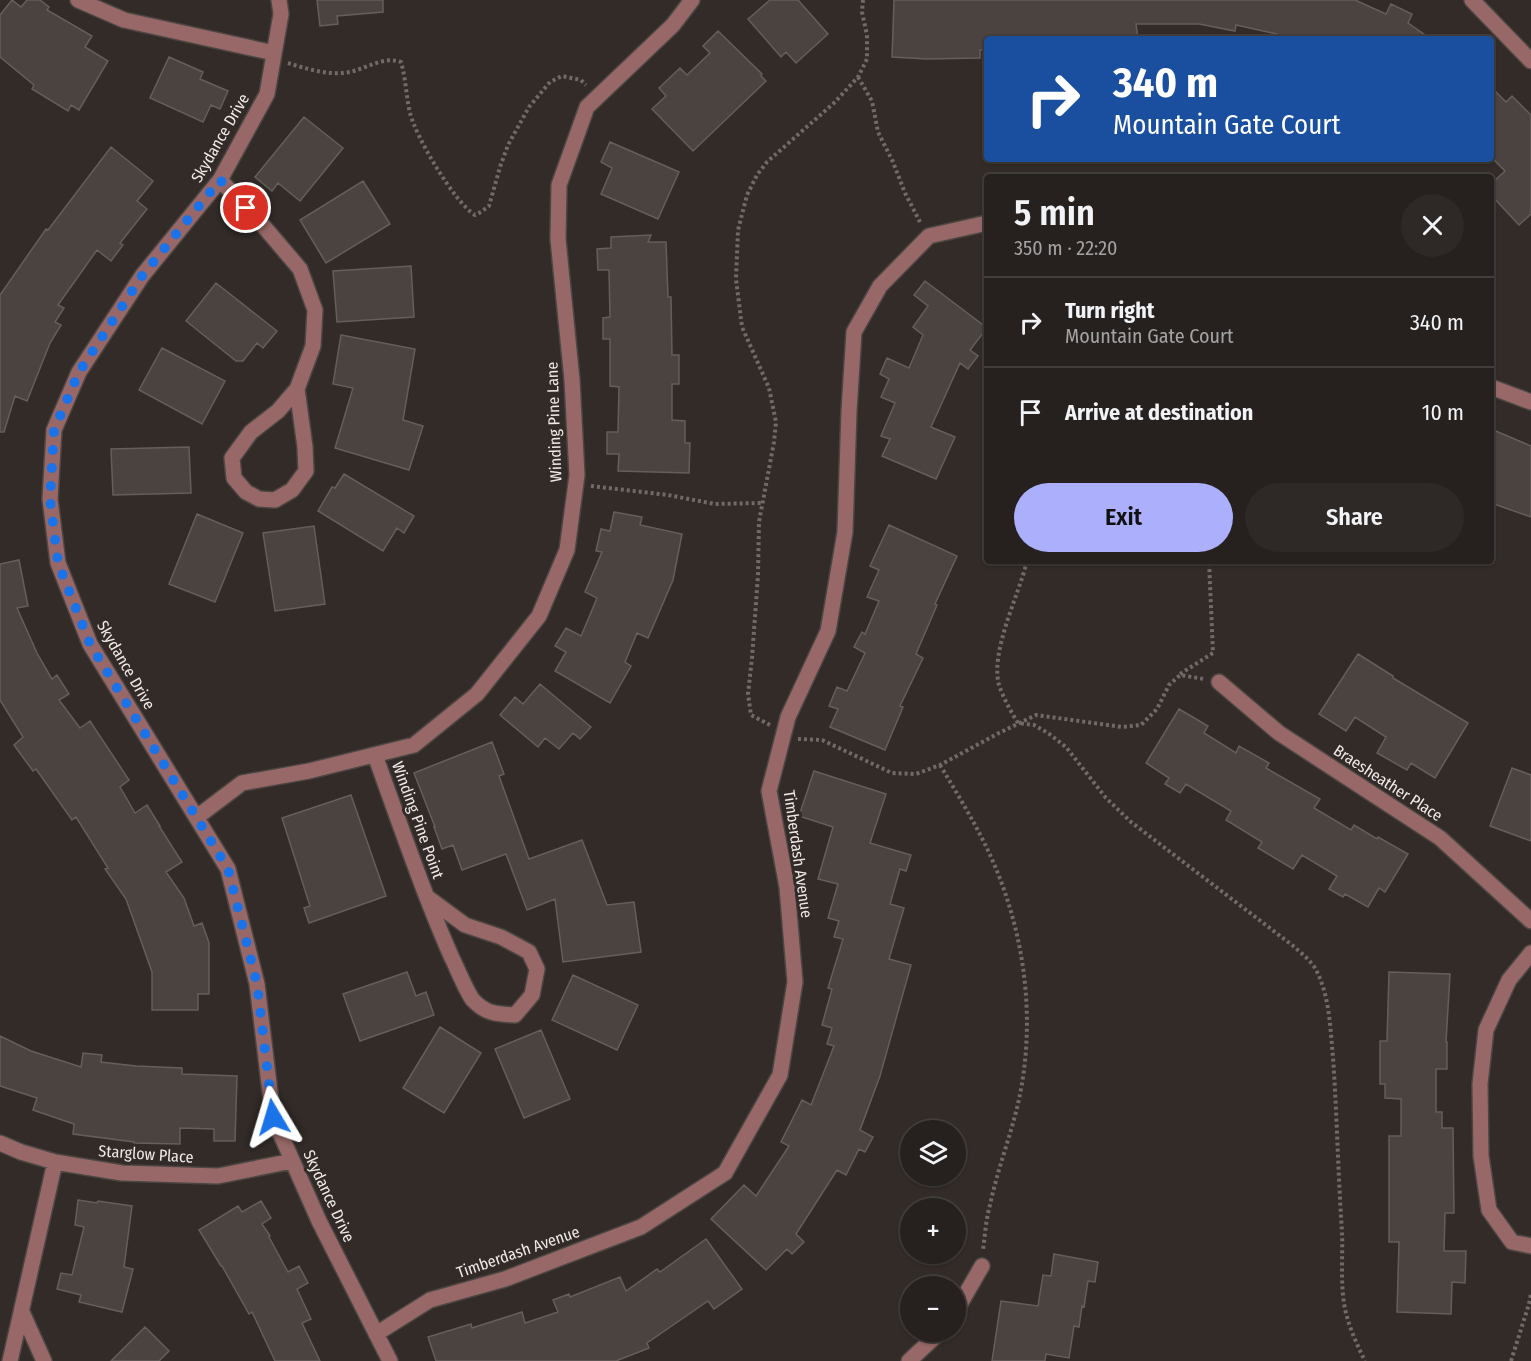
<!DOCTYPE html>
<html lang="en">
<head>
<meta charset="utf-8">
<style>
  body { margin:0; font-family:"Fira Sans Condensed",sans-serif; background:#2e2827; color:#f1f3f6; height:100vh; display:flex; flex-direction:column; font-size:22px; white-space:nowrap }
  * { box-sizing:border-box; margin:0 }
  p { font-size:20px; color:#a4a3a4 }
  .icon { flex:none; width:33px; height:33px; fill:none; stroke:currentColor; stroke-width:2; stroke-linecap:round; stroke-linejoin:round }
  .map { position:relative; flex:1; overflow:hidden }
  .side { position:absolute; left:984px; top:174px; width:510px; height:390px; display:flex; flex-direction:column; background:#26201e; border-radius:6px; box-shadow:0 2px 4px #0004,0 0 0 2px #423e3c }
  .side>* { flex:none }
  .guide { position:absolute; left:984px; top:36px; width:510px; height:126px; border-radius:6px; box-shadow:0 2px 4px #0004,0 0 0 2px #423e3c; background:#1a4fa0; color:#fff; overflow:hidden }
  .fabs { position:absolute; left:900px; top:1120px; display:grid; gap:12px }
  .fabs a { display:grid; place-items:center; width:66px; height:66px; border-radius:50%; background:#26201e; box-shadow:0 2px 4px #0004,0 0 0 2px #423e3c; font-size:30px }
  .pin { position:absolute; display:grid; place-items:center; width:51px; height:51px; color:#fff; margin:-26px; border:3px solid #fff; border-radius:50%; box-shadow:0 2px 6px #0007 }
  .me { position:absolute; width:66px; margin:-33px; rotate:353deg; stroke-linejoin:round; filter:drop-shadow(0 0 4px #0008) }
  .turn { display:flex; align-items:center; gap:21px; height:126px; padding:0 30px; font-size:27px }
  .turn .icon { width:78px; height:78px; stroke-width:2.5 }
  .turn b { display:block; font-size:42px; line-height:51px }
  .round { display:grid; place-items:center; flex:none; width:63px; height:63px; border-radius:32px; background:#2e2827 }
  .overview { display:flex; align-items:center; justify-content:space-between; height:102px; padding:0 30px }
  h1 { font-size:36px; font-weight:600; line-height:45px }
  .primary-button { display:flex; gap:12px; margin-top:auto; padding:12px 30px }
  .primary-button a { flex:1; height:69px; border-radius:36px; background:#acaffb; color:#111; font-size:24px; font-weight:600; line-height:69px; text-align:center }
  .primary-button a+a { background:#2e2827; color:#f1f3f6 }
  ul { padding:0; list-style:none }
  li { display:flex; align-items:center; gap:18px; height:90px; padding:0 30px; border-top:2px solid #423e3c }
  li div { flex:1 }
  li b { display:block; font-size:22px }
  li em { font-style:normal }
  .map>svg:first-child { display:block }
  .building { fill:#4b4340; stroke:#665e5b; stroke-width:1.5 }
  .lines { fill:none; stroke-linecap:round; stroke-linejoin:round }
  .minor-casing { stroke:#4c4643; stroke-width:18 }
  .path { stroke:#716a68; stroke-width:4; stroke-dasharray:3 3; stroke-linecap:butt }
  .minor { stroke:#976867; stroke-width:15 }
  .route { stroke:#1a73e8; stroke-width:10; stroke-dasharray:0 18 }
  .labels { text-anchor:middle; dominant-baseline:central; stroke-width:6; stroke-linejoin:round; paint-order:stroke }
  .street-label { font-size:16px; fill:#efeae8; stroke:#322b28 }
</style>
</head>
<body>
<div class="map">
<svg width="1531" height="1361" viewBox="0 0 1531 1361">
  <rect width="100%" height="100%" fill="#322b28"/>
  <path class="building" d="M12 0 21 7 27 0H40L49 7 47 10 92 36 85 47 108 61 79 110 71 105 68 111 32 89 34 85 0 57V15Z
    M317 0H383V12L337 16 338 24 320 26Z
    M770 0H798L828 34 796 63 786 52 781 57 748 19Z
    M894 0H1355L1386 14 1391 4 1412 14 1408 23 1431 39H1275L1277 34 1236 25 1235 31 1199 24H1136L1138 38 987 39V50H980V58L927 59 892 57Z
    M718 31 762 74 761 76 766 81 693 151 652 109 666 96 659 88 680 68 687 75 710 53 703 46Z
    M169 57 203 72 200 79 228 91 220 109 211 105 203 122 150 98Z
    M1491 87 1506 102 1512 96 1531 115V214L1519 225 1491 195V184L1505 171 1491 157Z
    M304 117 343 148 300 201 278 183 272 191 255 177Z
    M610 142 679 172 658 219 601 194 612 168 601 162Z
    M111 147 153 181 137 201 147 209 120 243 123 245 111 261 97 250 58 305 64 308 55 322 61 325 50 343 27 401 15 396 4 432H0V295L46 229 48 230Z
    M363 181 390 224 326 263 300 220Z
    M651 235 648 242H666L668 297H671L672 355H679V384H672V420L685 421V443H690L689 473 618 471 619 454H607V432H618L619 387 610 386V339H603V318L610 317 609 270H598L597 249 611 248V237Z
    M411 266 414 317 337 322 333 271Z
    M925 281 987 328 970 350 978 356 968 369 960 363 931 427 955 437 936 479 882 456 890 439 881 436 895 403 881 397 889 379 880 374 887 358 909 368 923 335 913 327 928 306 914 295Z
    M216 283 277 331 263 348 257 343 243 361H236L186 321Z
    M341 335 415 349 403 420 423 426 409 470 335 448 353 388 333 384Z
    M162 348 225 381 202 424 139 390Z
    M1491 429 1531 446V517L1491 503Z
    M189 447 191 493 113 495 111 449Z
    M344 474 414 516 404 533 397 528 383 551 318 511 332 487 335 488Z
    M614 512 642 517 640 525 682 534 673 580 648 638 637 633 625 662 631 666 610 703 555 671 566 652 555 646 566 628 581 636 597 598 585 592 602 552 596 551 601 529 610 531Z
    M197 514 243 533 215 602 169 584Z
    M889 525 957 556 935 604 937 605 916 654 923 658 900 706 903 707 885 750 830 727 838 709 829 706 837 687 847 691 865 653 854 647 862 632 865 634 879 601 867 597 879 570 870 566Z
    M314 526 325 604 275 611 263 533Z
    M19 560 28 606 17 608 37 653 52 679 57 675 69 694 59 700 80 728 90 721 129 780 120 787 135 813 147 805 160 826H159L182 862 166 872 184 898 194 926 202 923 209 943V994H198V1010H152V972L126 899 105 869 108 868 76 817 72 820 36 769 33 771 14 745 23 737 0 700V564Z
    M1358 654 1393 676V678L1468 723 1435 778 1411 763 1407 770 1377 753 1386 737 1355 717 1346 731 1319 714Z
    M540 684 591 727 580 739 573 733 559 749 545 738 538 747 500 715 515 697 523 704Z
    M1179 709 1208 726 1204 733 1236 753 1239 746 1269 763 1266 768 1320 799 1314 808 1351 830 1354 825 1377 839 1378 837 1408 854 1385 892 1379 888 1368 907 1345 894 1343 897 1329 889 1337 876 1302 855 1293 869 1258 848 1262 842 1226 820 1231 811 1186 784 1180 793 1165 784 1169 778 1146 763Z
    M492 742 504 774 499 776 529 859 582 840 607 905 634 902 641 952 563 962 555 899 527 910 506 854 462 870 453 845 442 849 434 827H435L414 773Z
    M1512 768 1531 775V841L1490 826Z
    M814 771 886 794 870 843 911 855 906 871 900 869 890 904 904 908 889 959 911 965 880 1076 860 1130 873 1137 865 1152 859 1149 846 1175 837 1170 796 1234 804 1242 792 1254 787 1249 766 1270 711 1219 744 1185 756 1196 789 1146 781 1142 802 1100 811 1105 834 1046 827 1044 832 1028 822 1025 832 989 828 988 843 939 834 937 839 921 828 918 838 884 818 879 833 827 799 816Z
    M351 795 386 896 309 923 304 908 310 906 282 818Z
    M407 972 416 996 426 992 434 1015 360 1041 343 994Z
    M1389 972 1450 974 1446 1042H1447V1069H1436V1112H1442V1128H1453L1454 1213H1445L1444 1251H1466L1465 1283 1452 1282 1451 1314 1397 1312 1399 1242H1389V1136H1401V1099L1385 1098V1084H1380V1041H1387Z
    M573 975 638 1005 617 1050 552 1020Z
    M440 1027 481 1053 444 1113 403 1088Z
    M541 1030 570 1099 524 1118 495 1049Z
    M0 1036 31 1051 81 1067 83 1053 102 1055 101 1062 136 1066 182 1068V1074L237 1076 235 1141H214V1129L180 1128V1144L134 1143V1142L73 1134 74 1124 33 1110 37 1098 0 1086Z
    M78 1200 97 1203 98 1201 132 1206 124 1267 133 1269 122 1312 79 1302 81 1295 57 1289 61 1273 72 1275 84 1227 75 1225Z
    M261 1201 271 1218 262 1224 270 1236 269 1237 288 1272 299 1266 308 1283 297 1289 311 1319 302 1323 320 1361H275L252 1312 249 1314 222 1266H221L199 1230 238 1206 242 1212Z
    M706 1239 742 1289 714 1309 708 1301 647 1343 649 1348 616 1361H436L428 1337 471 1324 472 1328 522 1312 525 1323 558 1312 553 1300 569 1294 570 1297 620 1277 626 1291 657 1269 660 1272Z
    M1054 1254 1098 1262 1095 1282 1088 1281 1084 1307 1082 1306 1079 1327 1074 1326 1069 1358 1046 1354 1045 1361H992L1001 1301 1038 1306 1043 1275 1051 1276Z
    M145 1327 169 1351 159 1361H111Z"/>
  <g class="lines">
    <defs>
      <path id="minor" d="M78 0 124 20 274 53
        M279 0 281 14 267 94 220 180 142 276 79 372 54 430 50 499 58 563 90 644 228 869 257 984 273 1117 319 1221 390 1361
        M1472 0 1531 61
        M220 180 260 222 300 269 315 310 313 346 297 389 278 411 251 432 232 458 234 478 246 492 259 499 275 500 292 490 306 471 305 447 297 389
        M1491 387 1531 402
        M1219 682 1279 733 1440 838 1531 921
        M375 755C391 800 407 845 424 890 433 913 442 936 452 958 457 968 467 993 473 1000 486 1014 497 1014 515 1015L532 995 537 969 529 952 501 937 465 925 427 897
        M197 817 242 783 309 771 414 745 477 694 539 616 567 550 577 475 572 380 558 239 559 185 587 107 673 25 692 0
        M1531 953 1509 980 1486 1030 1480 1084 1481 1156 1489 1210 1512 1242 1531 1246
        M0 1143 21 1152 55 1162 122 1173 218 1176 292 1161
        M956 1311 982 1266
        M22 1312 44 1361
        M376 1334 430 1300 505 1279 641 1227 725 1173 780 1075 795 982 787 887 769 791 788 717 828 631 845 532 849 411 854 332 880 286 929 236 987 223
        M10 1361 55 1162
        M909 1361 940 1332"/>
    </defs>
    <use href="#minor" class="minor-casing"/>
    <path class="path" d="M288 63C307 69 330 76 350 72 367 68 384 56 401 62 406 79 406 96 410 113 416 137 454 202 475 215L481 212 489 206 500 167 508 145 529 107 550 82 562 76 581 80 586 85
      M858 77 872 101 878 132 893 162 905 193 920 222
      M591 486 668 495 715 504 762 503
      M1027 561C1019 595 990 651 999 685 1003 697 1011 712 1018 723L1034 725 1048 733 1066 747 1106 798 1131 822 1292 945C1300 952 1309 959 1315 968 1330 995 1330 1028 1333 1057 1337 1115 1338 1174 1342 1232 1343 1257 1340 1284 1345 1309 1349 1327 1357 1345 1365 1361
      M1180 674 1213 653 1209 561
      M770 725 751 715 748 694 752 658 758 575 759 522 774 442 776 422 769 388 742 327 736 279 738 230 747 195 757 175 767 162 835 102 858 77 867 59V35L862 12 863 0
      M798 739 822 740 892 773 916 774 940 765 999 733 1036 715 1122 727 1141 725 1157 709 1169 685 1180 675 1204 679
      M940 765C958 795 977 826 991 857 1026 935 1037 1025 1017 1108 1009 1140 997 1172 990 1205 986 1219 985 1235 983 1250
      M1511 1361 1529 1304 1531 1294"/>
    <use href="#minor" class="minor"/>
  </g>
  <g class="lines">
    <path class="route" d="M246 208 220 180 142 276 79 372 54 430 50 499 58 563 90 644 228 869 257 984 273 1117"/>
  </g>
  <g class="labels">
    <g class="street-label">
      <text transform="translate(220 138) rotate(-60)">Skydance Drive</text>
      <text transform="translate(554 422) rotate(-92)">Winding Pine Lane</text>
      <text transform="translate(126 665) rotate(60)">Skydance Drive</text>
      <text transform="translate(1388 783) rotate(33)">Braesheather Place</text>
      <text transform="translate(418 820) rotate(70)">Winding Pine Point</text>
      <text transform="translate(798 854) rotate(82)">Timberdash Avenue</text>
      <text transform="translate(146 1154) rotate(4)">Starglow Place</text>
      <text transform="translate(329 1196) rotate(65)">Skydance Drive</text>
      <text transform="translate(518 1252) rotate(-19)">Timberdash Avenue</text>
    </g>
  </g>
</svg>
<div class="fabs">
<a><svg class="icon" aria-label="layers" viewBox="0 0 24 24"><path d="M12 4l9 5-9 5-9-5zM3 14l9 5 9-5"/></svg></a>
<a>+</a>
<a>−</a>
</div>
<div class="pin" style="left:246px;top:208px;background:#d93025"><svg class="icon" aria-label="arrive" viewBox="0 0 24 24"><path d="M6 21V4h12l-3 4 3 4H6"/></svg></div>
<svg class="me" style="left:273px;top:1117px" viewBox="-20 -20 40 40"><path d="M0-17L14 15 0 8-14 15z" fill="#1a73e8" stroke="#fff" stroke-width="4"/></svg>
<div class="guide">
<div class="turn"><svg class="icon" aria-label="right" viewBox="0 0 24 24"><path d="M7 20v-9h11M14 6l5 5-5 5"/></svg><div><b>340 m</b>Mountain Gate Court</div></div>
</div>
<section class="side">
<div class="overview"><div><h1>5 min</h1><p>350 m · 22:20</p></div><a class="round"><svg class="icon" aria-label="close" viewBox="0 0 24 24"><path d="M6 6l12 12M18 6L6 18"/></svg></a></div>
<ul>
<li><svg class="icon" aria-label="right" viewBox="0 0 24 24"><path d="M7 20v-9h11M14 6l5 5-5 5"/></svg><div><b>Turn right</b><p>Mountain Gate Court</p></div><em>340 m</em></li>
<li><svg class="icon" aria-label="arrive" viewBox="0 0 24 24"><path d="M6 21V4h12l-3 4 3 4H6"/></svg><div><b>Arrive at destination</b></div><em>10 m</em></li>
</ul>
<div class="primary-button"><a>Exit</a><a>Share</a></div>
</section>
</div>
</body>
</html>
